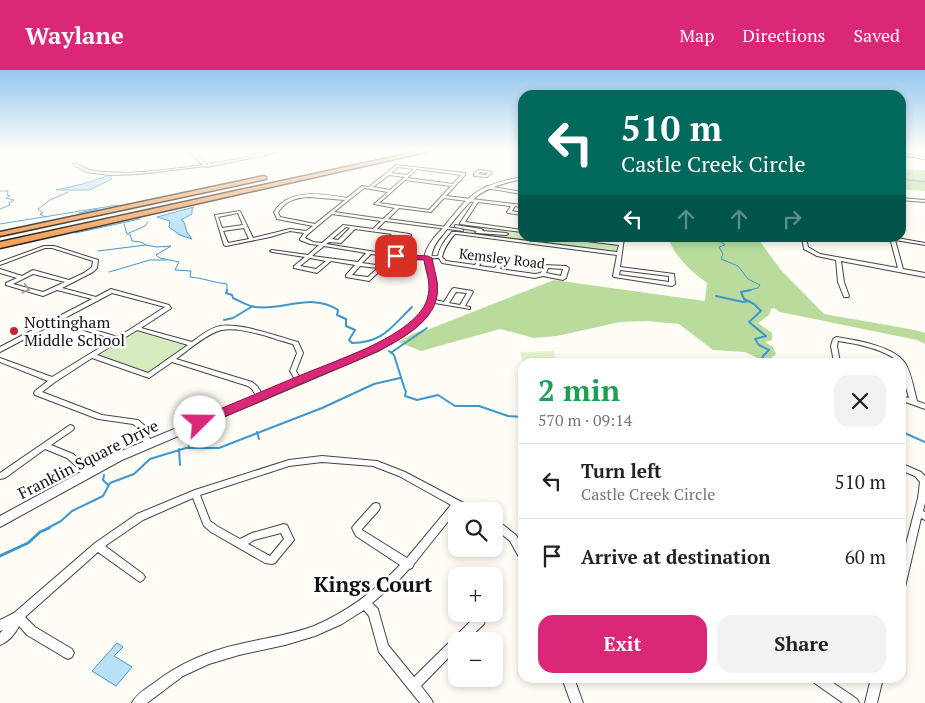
<!DOCTYPE html>
<html lang="en">
<head>
<meta charset="utf-8">
<style>
  body { margin:0; font-family:"PT Serif",serif; background:#f2f2f2; color:#222; height:100vh; display:flex; flex-direction:column; font-size:19px; white-space:nowrap }
  * { box-sizing:border-box; margin:0 }
  p { font-size:16px; color:#767676 }
  .icon { flex:none; width:28px; height:28px; fill:none; stroke:currentColor; stroke-width:2; stroke-linecap:round; stroke-linejoin:round }
  .map { position:relative; flex:1; overflow:hidden }
  .drawer { position:absolute; left:518px; top:288px; width:388px; height:325px; display:flex; flex-direction:column; background:#fff; border-radius:15px; box-shadow:0 2px 8px #0003 }
  .drawer>* { flex:none }
  .top-card { position:absolute; left:518px; top:20px; width:388px; height:152px; border-radius:15px; box-shadow:0 2px 8px #0003; background:#00695c; color:#fff; overflow:hidden }
  .tools { position:absolute; left:448px; top:432px; display:grid; gap:10px }
  .tools a { display:grid; place-items:center; width:55px; height:55px; border-radius:10px; background:#fff; box-shadow:0 2px 8px #0003; font-size:25px }
  .pin { position:absolute; display:grid; place-items:center; width:42px; height:42px; color:#fff; margin:-21px; border-radius:10px; box-shadow:0 2px 8px #0006 }
  .me { position:absolute; width:55px; margin:-28px; rotate:68deg; stroke-linejoin:round; filter:drop-shadow(0 0 4px #0008) }
  .turn { display:flex; align-items:center; gap:18px; height:105px; padding:0 20px; font-size:22px }
  .turn .icon { width:65px; height:65px; stroke-width:2.5 }
  .turn b { display:block; font-size:35px; line-height:42px }
  .lanes { display:flex; align-items:center; height:48px; padding:0 20px; background:#0003; justify-content:center; gap:25px; direction:ltr }
  .lanes .off { opacity:.35 }
  .round { display:grid; place-items:center; flex:none; width:52px; height:52px; border-radius:15px; background:#f2f2f2 }
  .overview { display:flex; align-items:center; justify-content:space-between; height:85px; padding:0 20px }
  h1 { font-size:30px; font-weight:700; line-height:38px; color:#1e9e55 }
  .button { display:flex; gap:10px; margin-top:auto; padding:10px 20px }
  .button a { flex:1; height:58px; border-radius:15px; background:#db2777; color:#fff; font-size:20px; font-weight:700; line-height:58px; text-align:center }
  .button a+a { background:#f2f2f2; color:#222 }
  ul { padding:0; list-style:none }
  li { display:flex; align-items:center; gap:15px; height:75px; padding:0 20px; border-top:1px solid #e0e0e0 }
  li div { flex:1 }
  li b { display:block; font-size:19px }
  li em { font-style:normal }
  header { display:flex; align-items:center; gap:30px; box-sizing:border-box; height:70px; padding:0 25px; background:#db2777; color:#fff }
  header strong { font-size:24px }
  nav { display:flex; gap:28px; margin-inline-start:auto; font-size:18px }
  .map>svg:first-child { display:block }
  .green { fill:#d5ebbd }
  .forest { fill:#b9dc9c }
  .pitch { fill:#e6f2cf }
  .water { fill:#b9e0f7; stroke:#3f96cf }
  .lines { fill:none; stroke-linecap:round; stroke-linejoin:round }
  .stream-far2 { stroke:#3f96cf; stroke-width:1 }
  .stream-far1 { stroke:#3f96cf; stroke-width:2 }
  .stream { stroke:#3f96cf; stroke-width:3 }
  .minor-casing { stroke:#444; stroke-width:2 }
  .tertiary-casing { stroke:#444; stroke-width:2 }
  .secondary-casing { stroke:#333; stroke-width:2 }
  .motorway-casing { stroke:#222; stroke-width:3 }
  .minor { fill:#fff; fill-rule:evenodd }
  .tertiary { fill:#fff; fill-rule:evenodd }
  .secondary { fill:#fff6b0; fill-rule:evenodd }
  .motorway { fill:#f5a25d; fill-rule:evenodd }
  .oneway { stroke:#a0a0a0 }
  .route { fill:#db2777; stroke:#8e194d }
  .poi-dot { fill:#c4262e; stroke:#fff; stroke-width:2 }
  .labels { text-anchor:middle; dominant-baseline:central; stroke-width:5; stroke-linejoin:round; paint-order:stroke }
  .far-street-label { font-size:14px; fill:#111; stroke:#fff }
  .poi-label { font-size:16px; fill:#111; stroke:#fff; text-anchor:start }
  .street-label { font-size:16px; fill:#111; stroke:#fff }
  .near-neighbourhood-label { font-size:21px; font-weight:bold; fill:#111; stroke:#fff }
</style>
</head>
<body>
<header>
<strong>Waylane</strong>
<nav><a>Map</a><a>Directions</a><a>Saved</a></nav>
</header>
<div class="map">
<svg width="925" height="633" viewBox="0 0 925 633">
  <rect width="100%" height="100%" fill="#fffdf5"/>
  <path class="green" d="M456 154 522 163V168H561L617 175 616 182 449 161Z
    M136 261 186 276 149 302 99 286Z"/>
  <path class="forest" d="M900 99 925 100V121L900 119Z
    M668 168H761V173L781 200 824 244 915 260 925 263V274L917 270 780 242 774 238 771 239 769 245 758 253 772 263V270L765 272 773 277 776 284 766 292 745 282 713 280 679 254 647 251 620 252 557 266 534 268 500 259 421 281 398 272 417 262 427 260 554 210 705 231 707 213C690 200 676 188 668 168Z"/>
  <path class="pitch" d="M554 281 556 290 523 292 520 282Z"/>
  <path class="water" d="M110 105 112 109 89 120H56L83 114Z
    M194 137 192 140V144L181 150 184 152 187 162 192 169 180 165 169 157 170 151 157 147Z
    M117 573 123 577 114 586 132 597 116 616 92 601Z"/>
  <g class="lines">
    <path class="stream-far2" d="M900 109 925 112
      M0 121H8L7 125 10 126 6 128 14 130 9 133 10 135 0 139
      M79 143 98 139
      M45 147 40 144 43 143 38 139 50 130 68 122
      M0 154 118 135
      M124 154 127 164H130L132 171 141 172 146 175
      M75 163 140 149
      M129 163 145 156 148 152
      M724 168 717 169 725 175 719 177 723 184 721 189 738 196 748 209 760 215 758 218 745 221
      M98 181 146 175 157 177 171 176 156 185 160 188 179 192 175 200 191 201 190 207C204 208 214 213 227 214V221
      M109 202 150 190H167"/>
    <path class="stream-far1" d="M227 220 226 223 232 225 233 228C240 231 247 236 255 237 283 241 312 222 338 240L337 245 346 249V256L355 260 349 270 352 273C383 273 392 256 412 237
      M751 220 741 222 744 229 754 234 761 241 749 252 766 266 755 269 759 275 769 280 763 286
      M716 226 743 232 749 231
      M224 250 233 248 253 236
      M389 281 394 285 405 320
      M392 282 427 258
      M758 292 763 287
      M406 321 405 326 417 330 438 325 455 336H479L508 346 522 347
      M900 361 925 372
      M257 362 259 369
      M188 368 189 378
      M179 379 180 395
      M104 405 103 410 108 415
      M46 459 61 451 72 441 103 426 110 413 134 404 150 389 186 378H219L322 338 374 314 400 308"/>
    <path class="stream" d="M0 486 28 473 40 462 49 458"/>
    <defs>
      <path id="minor" d="M188 80H191L207 94 239 89 278 80H283L265 85 207 97 205 96 140 104 110 105 86 102 73 94 76 93C81 96 85 99 90 100 123 107 170 99 203 95Z
        M396 95 465 103V105L446 126 522 135V137L515 136 512 141 522 143V145L508 143 507 142 511 136 478 132 465 152 522 160V162L460 154V153L474 132 444 128 431 142 399 138 388 149 461 159 463 160V161L385 151 377 159 409 164 411 165 396 182 379 178 392 164 355 159 341 173 329 172 326 174 407 187 438 186C440 176 446 169 452 162H457L617 182 619 175 570 169 568 168H577L619 172 620 168H624L620 197 674 204 675 214 672 216 614 207 613 206 617 185 457 164H455C449 171 444 178 442 187L446 191 475 195 481 185 503 187 505 188 500 199 535 204 541 203 544 195 566 196 569 198 566 208 563 210 543 206 535 208 442 193 439 188 407 189 371 184 362 193 411 200 414 202 411 204 382 199 369 211 346 207V205L355 195 331 191 317 203 294 198V196L305 187 272 182 270 181 272 180 308 185 319 175 310 174 300 170V169L304 163 290 161 270 167 226 176 224 175 215 145 240 141 253 168 290 159 306 161 313 156 277 149 274 142C276 139 279 135 282 133 299 119 327 125 347 128L362 116 369 117ZM398 97 414 99 407 105 391 103ZM417 99 461 105 453 114 407 108ZM389 105 405 107 390 120 373 117ZM405 110 451 116 429 140 379 133ZM364 118 388 122 374 134 395 138 383 149 334 142ZM309 127 345 130 315 154 280 147 278 142C287 130 295 128 309 127ZM238 143 243 155 222 158 218 147ZM332 144 381 151 373 159 343 155 322 173 313 172 305 168 307 165ZM346 157 350 158 338 170 332 169ZM244 158 249 169 228 173 223 161ZM397 165 406 166 393 179 384 177ZM324 176 366 183 358 192 312 186ZM310 188 326 191 316 199 300 196ZM484 188 500 189 495 198 479 196ZM360 196 378 198 368 207 352 205ZM548 198 563 199 561 206 546 203ZM620 200 669 206V212L619 205Z
        M478 100 489 101 492 103 487 107 474 106V104ZM480 102 488 103 486 105 478 104Z
        M487 116 522 122V124L486 118 485 117Z
        M900 128 925 130V132L900 130Z
        M455 155 481 159 483 160 482 161 506 163 508 164 506 165 477 163 475 162 477 161 455 157Z
        M634 168H647C644 170 637 170 634 168Z
        M802 168H806L808 177 820 184 898 198 890 168H897L925 173V175L895 170 903 199 925 203V207L841 191 844 212 849 226 848 227H844L838 212 836 190 817 186 804 179Z
        M44 176H54L98 190 97 198 93 202 62 218 96 227 111 219 169 235 171 238 170 239 141 258 192 272C200 266 210 258 220 256 241 253 277 266 298 272L303 283 296 301 302 311 299 313H297L290 301 297 283 293 274C274 269 241 256 222 260 209 262 187 281 176 289L252 312 257 316 264 327 262 329H258L252 319 248 316 172 292 149 308 92 288 55 312 42 322 102 345 138 350 144 355 152 374 151 376H145L138 358 133 354 98 349 35 325 34 323 35 321 48 311 0 292V288L52 307 114 269 57 252 0 282V277L92 229 57 220 43 226 6 215V213L17 208 0 203V199L22 206 33 200 69 210 84 203 92 197 93 191 52 178H45L0 195V192ZM33 204 65 212 43 222 13 214ZM112 223 165 237 118 267 61 250ZM137 260 188 275 148 303 97 285Z
        M454 218 472 221 473 222 465 236 470 237V239L429 232 428 231 431 229 444 232 452 219ZM456 222 467 223 460 235 449 233Z
        M836 267C855 270 894 276 905 293 911 302 914 320 917 331L925 334V339L900 330V326L909 328 900 296V292H898C888 280 854 273 838 271L837 276 840 292H834L831 276 833 269Z
        M70 355 73 356 74 358 73 360 51 375 73 384 91 400 92 402 91 404 88 405 85 404 67 388 45 379 5 408 0 409V403Z
        M322 386 377 391 405 402 473 438 474 441H463L458 439 414 494 412 498 409 499 398 511 372 533 378 539 379 543 388 575 414 607 476 546 480 545 484 546 485 550 484 554 466 571H456V580L421 616 431 629 433 633H420L379 582 369 546 364 540 342 554 315 566 285 575 239 585 209 594 183 606 147 633H132C136 624 147 618 154 613 180 593 208 581 240 574 265 568 291 565 314 556 347 542 376 520 400 495L356 466 352 458 354 455 373 434 376 433 379 434 380 437 379 440 362 459V460L407 488 451 435 399 406 373 396 322 392 289 396 200 425 210 451 217 456 240 469 252 463 284 454 287 455 294 470 275 493 272 494 265 493 211 462 204 456 193 428 143 450 105 476 143 504 145 507 143 510 140 512 137 510 98 482 25 547 35 557 72 579 74 583 72 587 68 589 64 587 27 565 19 556C15 564 8 572 0 575V563L3 560 0 561V550L14 543 95 473 137 444 195 420 289 390ZM281 463 284 469 270 486 248 474 254 470Z
        M900 393 921 402 925 406V433L923 441 925 442V450L921 448 905 517 904 520 900 522V497L918 428 920 412 915 406 900 400Z
        M494 449 497 450 516 465 522 476V488L519 487 510 471 494 458Z
        M562 608H574L583 633H571Z
        M811 608H826L857 629 859 633H843L813 612Z
        M871 608H883L877 633H865Z"/>
      <path id="tertiary" d="M522 107V109C481 118 474 125 448 158 442 166 434 173 432 183 429 195 437 205 437 217 438 249 403 268 378 281L122 390 0 457V446L114 384 372 277C396 265 434 247 430 214 429 204 423 195 425 184 428 174 435 166 442 159 471 123 476 116 522 107Z"/>
      <path id="secondary" d="M900 83 925 87V89L900 85Z"/>
      <path id="motorway" d="M425 80H435L0 178V172Z
        M264 106 266 107V109L0 166V162Z"/>
    </defs>
    <use href="#minor" class="minor-casing"/>
    <use href="#tertiary" class="tertiary-casing"/>
    <use href="#secondary" class="secondary-casing"/>
    <use href="#motorway" class="motorway-casing"/>
    <use href="#minor" class="minor"/>
    <use href="#tertiary" class="tertiary"/>
    <use href="#secondary" class="secondary"/>
    <use href="#motorway" class="motorway"/>
  </g>
  <defs><path id="oneway-chevron" d="M-2-3.5L2.5 0L-2 3.5" fill="none" stroke-width="1.6" stroke-linecap="round" stroke-linejoin="round" transform="scale(1.25)"/></defs>
  <use class="oneway" href="#oneway-chevron" transform="translate(26 219) rotate(16)"/>
  <linearGradient id="sky" x2="0" y2="1"><stop stop-color="#95c6ee"/><stop offset="0.48" stop-color="#fffefa"/><stop offset="1" stop-color="#fffefa" stop-opacity="0"/></linearGradient>
  <rect width="925" height="168" fill="url(#sky)"/>
  <path class="route" d="M393 184 428 186 432 188C436 207 442 222 432 240 412 273 342 296 307 311 273 326 239 341 204 355H196L194 352 196 349C231 334 266 320 301 305 335 291 403 269 423 238 433 222 428 207 424 190L396 189 393 188Z"/>
  <circle class="poi-dot" cx="14" cy="261" r="5"/>
  <g class="labels">
    <g class="far-street-label">
      <text transform="translate(502 188) rotate(7)">Kemsley Road</text>
    </g>
    <g class="poi-label">
      <text x="24" y="252">Nottingham<tspan x="24" dy="18">Middle School</tspan></text>
    </g>
    <g class="street-label">
      <text transform="translate(88 389) rotate(-27)">Franklin Square Drive</text>
    </g>
    <g class="near-neighbourhood-label">
      <text x="373" y="514">Kings Court</text>
    </g>
  </g>
</svg>
<div class="tools">
<a><svg class="icon" aria-label="search" viewBox="0 0 24 24"><circle cx="10" cy="10" r="6"/><path d="M15 15l6 6"/></svg></a>
<a>+</a>
<a>−</a>
</div>
<div class="pin" style="left:396px;top:186px;background:#d93025"><svg class="icon" aria-label="arrive" viewBox="0 0 24 24"><path d="M6 21V4h12l-3 4 3 4H6"/></svg></div>
<svg class="me" style="left:200px;top:352px" viewBox="-20 -20 40 40"><circle r="19" fill="#fff"/><path d="M0-13L10 11 0 6-10 11z" fill="#db2777"/></svg>
<div class="top-card">
<div class="turn"><svg class="icon" aria-label="left" viewBox="0 0 24 24"><path d="M17 20v-9H6M10 6l-5 5 5 5"/></svg><div><b>510 m</b>Castle Creek Circle</div></div>
<div class="lanes"><svg class="icon" aria-label="left" viewBox="0 0 24 24"><path d="M17 20v-9H6M10 6l-5 5 5 5"/></svg><svg class="icon off" aria-label="ahead" viewBox="0 0 24 24"><path d="M12 20V5M6 11l6-6 6 6"/></svg><svg class="icon off" aria-label="ahead" viewBox="0 0 24 24"><path d="M12 20V5M6 11l6-6 6 6"/></svg><svg class="icon off" aria-label="right" viewBox="0 0 24 24"><path d="M7 20v-9h11M14 6l5 5-5 5"/></svg></div>
</div>
<section class="drawer">
<div class="overview"><div><h1>2 min</h1><p>570 m · 09:14</p></div><a class="round"><svg class="icon" aria-label="close" viewBox="0 0 24 24"><path d="M6 6l12 12M18 6L6 18"/></svg></a></div>
<ul>
<li><svg class="icon" aria-label="left" viewBox="0 0 24 24"><path d="M17 20v-9H6M10 6l-5 5 5 5"/></svg><div><b>Turn left</b><p>Castle Creek Circle</p></div><em>510 m</em></li>
<li><svg class="icon" aria-label="arrive" viewBox="0 0 24 24"><path d="M6 21V4h12l-3 4 3 4H6"/></svg><div><b>Arrive at destination</b></div><em>60 m</em></li>
</ul>
<div class="button"><a>Exit</a><a>Share</a></div>
</section>
</div>
</body>
</html>
